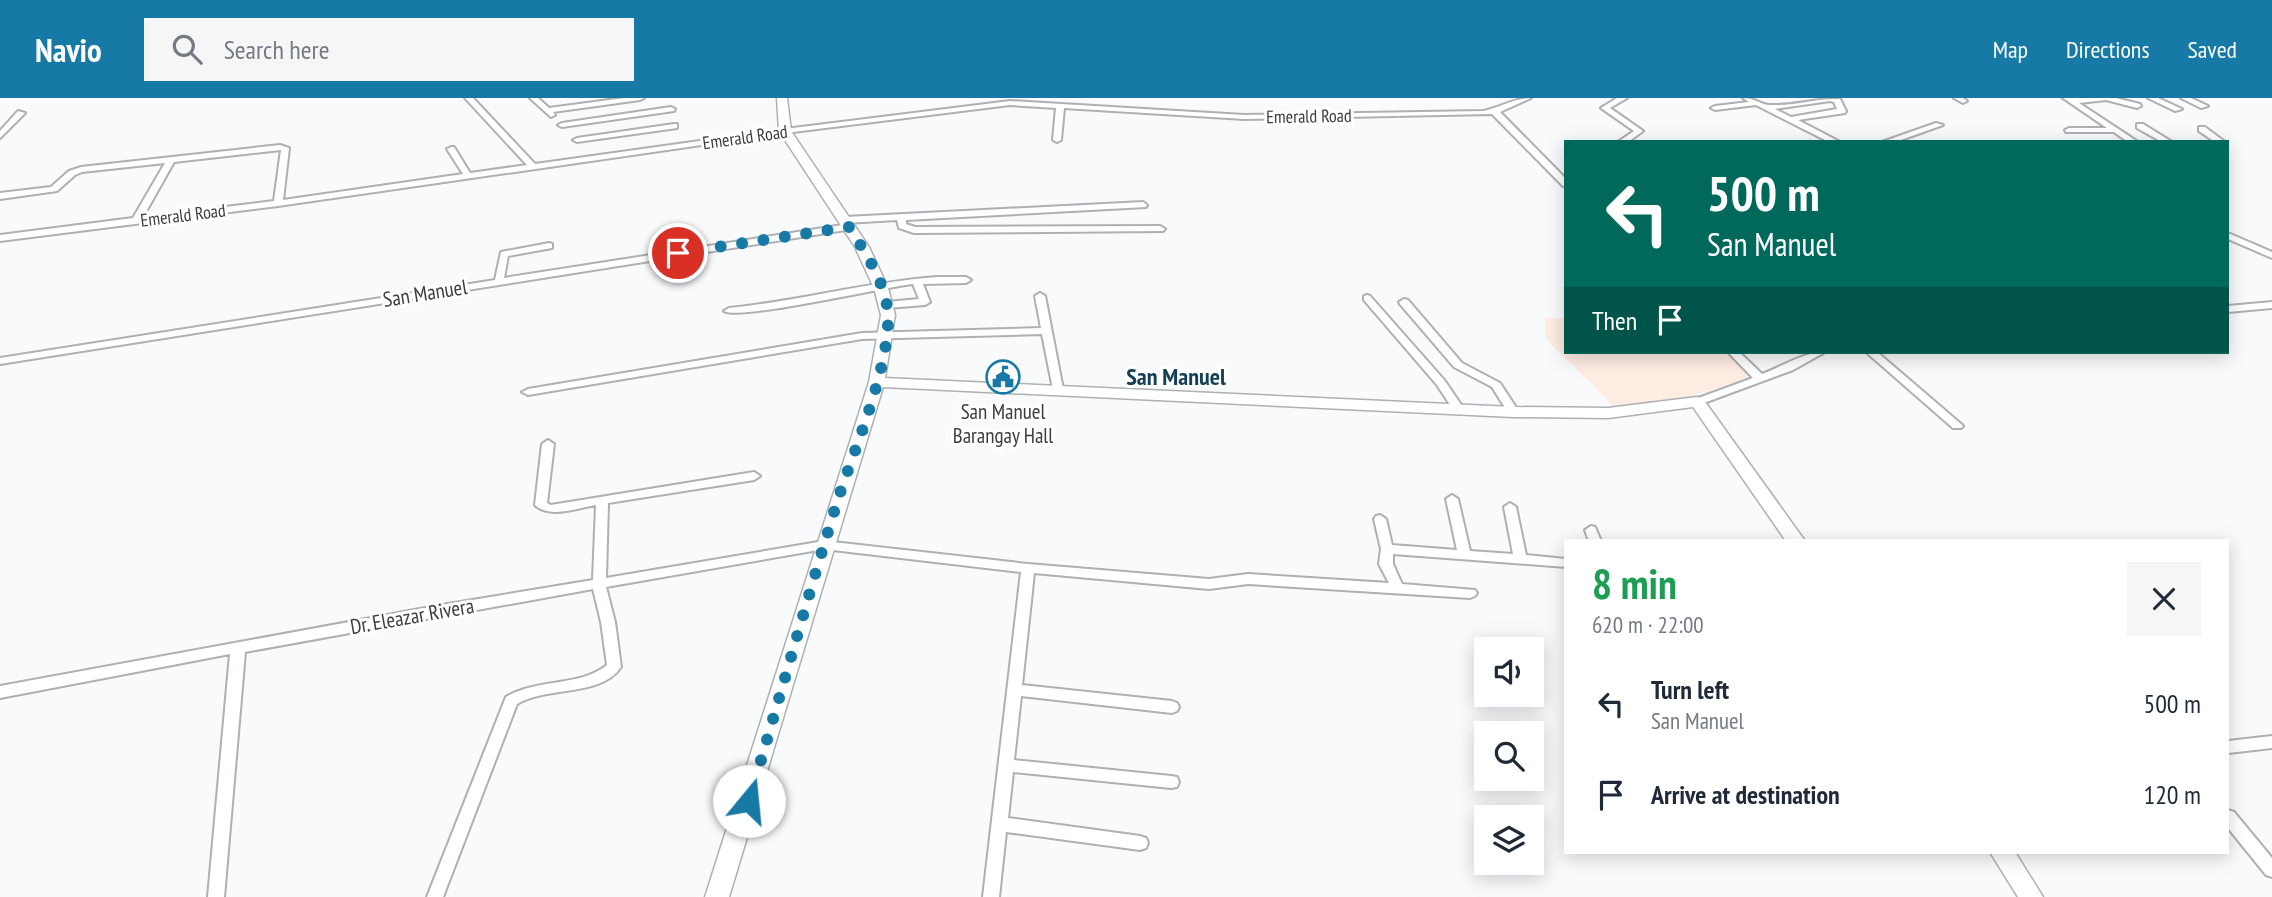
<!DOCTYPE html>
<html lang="en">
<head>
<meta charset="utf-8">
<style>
  body { margin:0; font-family:"PT Sans Narrow",sans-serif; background:#f6f6f7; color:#1f2937; height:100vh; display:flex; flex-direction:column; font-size:26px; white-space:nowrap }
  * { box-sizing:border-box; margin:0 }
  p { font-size:23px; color:#747a83 }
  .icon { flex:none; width:38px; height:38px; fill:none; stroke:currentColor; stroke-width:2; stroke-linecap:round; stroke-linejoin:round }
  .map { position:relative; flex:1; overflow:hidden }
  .side { position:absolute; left:1564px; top:441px; width:665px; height:315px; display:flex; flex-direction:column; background:#fff; border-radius:0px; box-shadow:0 4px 18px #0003 }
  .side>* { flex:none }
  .top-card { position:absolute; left:1564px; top:42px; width:665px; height:214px; border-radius:0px; box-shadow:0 4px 18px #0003; background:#00695c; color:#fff; overflow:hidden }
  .tools { position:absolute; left:1474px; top:539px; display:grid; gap:14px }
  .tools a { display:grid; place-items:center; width:70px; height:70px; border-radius:0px; background:#fff; box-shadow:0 4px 18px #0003; font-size:35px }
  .pin { position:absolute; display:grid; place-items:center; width:60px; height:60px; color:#fff; margin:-30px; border:4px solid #fff; border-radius:50%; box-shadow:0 2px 7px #0007 }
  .me { position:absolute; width:77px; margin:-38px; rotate:17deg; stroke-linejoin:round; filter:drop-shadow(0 0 5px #0008) }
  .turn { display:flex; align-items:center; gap:24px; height:147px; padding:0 28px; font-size:32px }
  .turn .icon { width:91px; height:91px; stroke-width:2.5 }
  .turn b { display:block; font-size:49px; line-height:60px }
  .then { display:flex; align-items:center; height:66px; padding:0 28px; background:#0003; gap:14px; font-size:26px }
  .round { display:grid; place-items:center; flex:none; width:74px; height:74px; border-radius:0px; background:#f6f6f7 }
  .head { display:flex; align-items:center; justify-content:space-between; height:119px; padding:0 28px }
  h1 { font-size:42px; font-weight:700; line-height:52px; color:#1e9e55 }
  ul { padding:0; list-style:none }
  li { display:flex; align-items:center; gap:21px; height:91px; padding:0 28px }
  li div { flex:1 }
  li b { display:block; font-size:26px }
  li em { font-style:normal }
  header { display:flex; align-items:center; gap:42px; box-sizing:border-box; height:98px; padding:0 35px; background:#177aa6; color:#fff }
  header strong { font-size:33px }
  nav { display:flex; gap:38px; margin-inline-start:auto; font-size:24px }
  .search { width:490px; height:63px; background:#f6f6f7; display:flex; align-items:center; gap:18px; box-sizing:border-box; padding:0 24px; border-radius:0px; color:#747a83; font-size:26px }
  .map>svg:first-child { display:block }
  .education { fill:#ffece3 }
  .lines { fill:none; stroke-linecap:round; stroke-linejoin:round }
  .street-casing { stroke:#aeb0b1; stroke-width:4 }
  .secondary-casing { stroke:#aeb0b1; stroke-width:3 }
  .street { fill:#fff; fill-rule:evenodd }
  .secondary { fill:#fff; fill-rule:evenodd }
  .route { stroke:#177aa6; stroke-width:12; stroke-dasharray:0 21.6 }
  .labels { text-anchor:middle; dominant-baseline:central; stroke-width:6; stroke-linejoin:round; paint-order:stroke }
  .far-street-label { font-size:18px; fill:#3c3d3e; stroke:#fff }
  .street-label { font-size:21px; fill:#3c3d3e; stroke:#fff }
  .poi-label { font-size:21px; fill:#3c3d3e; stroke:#fff }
  .quarter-label { font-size:24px; font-weight:bold; fill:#154056; stroke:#fff }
</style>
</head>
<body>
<header>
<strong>Navio</strong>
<div class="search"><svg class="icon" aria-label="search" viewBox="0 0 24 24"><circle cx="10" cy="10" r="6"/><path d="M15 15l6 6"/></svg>Search here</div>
<nav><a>Map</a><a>Directions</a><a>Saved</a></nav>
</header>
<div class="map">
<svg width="2272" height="799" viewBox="0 0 2272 799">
  <rect width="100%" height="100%" fill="#f9fafc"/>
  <path class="education" d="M1545 220H1566V254H1729L1752 279 1688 299 1614 309 1545 240Z"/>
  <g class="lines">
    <defs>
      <path id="street" d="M465 0H473L535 66 785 31 1010 3 1244 17 1483 13C1499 10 1514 0 1531 0L1500 14 1566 81V89L1563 88 1492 16 1244 21 1064 10 1061 42 1057 44 1053 42 1056 10 1010 7 785 35 278 108 0 143V137L133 120 165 65 82 74 75 77 57 93 0 101V95L51 89 69 73 81 69 280 47 289 50 283 102 463 76 447 51 451 49H454L470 75 527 67ZM281 52 274 103 143 119 174 64Z
        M530 0H538L549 10 624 0H644L640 2 553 14 555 17 551 19Z
        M1617 0H1627L1610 10 1643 33 1628 44H1618L1634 33 1601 10Z
        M1743 0C1755 0 1761 7 1770 7 1794 8 1817 0 1840 1L1846 13 1845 15 1798 22 1840 44H1829L1756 7 1715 12 1711 10 1715 8 1749 4ZM1830 3 1834 4 1837 11 1791 19 1775 11Z
        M1954 0H1963L1967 3 1963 5Z
        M2063 0H2116L2140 6 2141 8 2137 10 2106 2 2079 5 2138 44H2128L2114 34H2066L2065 32 2069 30H2107Z
        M2148 0H2158L2182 11 2175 13Z
        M2181 0H2191L2208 8 2201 10Z
        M671 9 675 11 674 13 562 29 558 27 562 25Z
        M18 13 25 15 0 40V33Z
        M1936 25 1943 27 1895 44H1882Z
        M674 26H677V30L577 44 573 42 577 40Z
        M2137 26H2143L2172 44H2162L2137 30Z
        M2199 29H2205L2225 44H2215L2199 33Z
        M1143 104 1147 107 1146 109 906 122V126L915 129 1160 128 1165 131 1163 133 914 135 899 130 897 122 845 125 841 122 845 119Z
        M849 126 852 127V131L0 266V260L495 182 501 154 549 145 552 146V150L508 158 504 180Z
        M2228 135 2272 154V160L2228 141Z
        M937 179H966L971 182 966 185 923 186 930 204 925 207 887 210 882 207 887 204 919 201 913 186C883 189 738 223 724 213L729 210C799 203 867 184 937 179Z
        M1040 195 1045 198 1063 291 1058 294 1053 291 1042 236 862 241 528 297 522 294 528 291 862 235 1041 230 1035 198Z
        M1367 197 1370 198 1445 283 1464 311 1462 313H1454L1437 287 1364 202V198Z
        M1404 201 1408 202 1462 265 1500 285 1519 314 1517 316H1509L1492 289 1454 269 1400 206 1399 204Z
        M2272 204V210L2228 214V208Z
        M1728 254H1739L1762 276C1781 269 1806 253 1825 254L1793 272 1701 306H1693L1691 304 1693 302 1753 280Z
        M1866 254H1877L1961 326 1963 328 1961 330H1953Z
        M548 342 554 346 547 405 551 407 754 374 760 378 754 382 608 405 606 480 824 443 1028 466 1209 481 1248 476 1389 485 1379 466 1381 451 1374 421 1376 418 1380 417 1386 421 1392 447 1457 452 1446 401 1452 397 1458 401 1470 453 1513 456 1504 409 1510 405 1516 409 1526 457 1566 461V469L1393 456V466L1402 486 1475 492 1477 495 1475 498 1470 500 1248 486 1209 491 1034 475 1022 587 1172 603 1177 605 1179 609 1177 613 1172 615 1021 598 1014 662 1171 678 1177 679 1179 684 1177 689 1171 690 1013 674 1008 720 1140 738 1146 740 1148 745 1146 750 1140 752 1006 734 999 799H983L1021 474 824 451 606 489 615 524 621 569C601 599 547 588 517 606L443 799H427L506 599C538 580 580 589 607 567L601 524 593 491 245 554 224 799H208L230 556 0 600V588L436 508 593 482 596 407C577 410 550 421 535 407L542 346Z
        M1591 428 1595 429 1601 443H1589L1585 432Z
        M2272 638V650L2228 655V643Z
        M2228 712 2234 714 2272 760V779L2266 777 2228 730Z"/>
      <path id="secondary" d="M777 0H787L791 33 869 149 888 190 895 217 885 280 1513 309 1608 310 1697 299 1703 301 1805 443H1786L1693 309 1608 320 1513 319 883 289 729 799H705L869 284 881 217 874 190 855 149 779 33Z
        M1990 754H2015L2043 799H2018Z"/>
    </defs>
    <use href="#street" class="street-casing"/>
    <use href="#secondary" class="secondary-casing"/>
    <use href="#street" class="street"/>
    <use href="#secondary" class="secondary"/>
  </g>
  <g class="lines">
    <path class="route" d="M678 155 849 129C865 154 886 185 888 216 890 268 855 350 838 401 807 501 779 602 749 703"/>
  </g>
  <defs>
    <symbol id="civic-ring" viewBox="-11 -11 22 22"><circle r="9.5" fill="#fff" stroke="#177aa6" stroke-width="1.5"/><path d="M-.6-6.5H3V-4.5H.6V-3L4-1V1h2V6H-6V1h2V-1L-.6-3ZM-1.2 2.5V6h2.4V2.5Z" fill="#177aa6"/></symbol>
  </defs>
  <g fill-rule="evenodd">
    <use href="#civic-ring" x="984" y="260" width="38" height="38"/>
  </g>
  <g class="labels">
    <g class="far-street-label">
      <text transform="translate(1309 18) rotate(-1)">Emerald Road</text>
      <text transform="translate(745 39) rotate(-8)">Emerald Road</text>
      <text transform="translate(183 117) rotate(-7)">Emerald Road</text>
    </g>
    <g class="street-label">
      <text transform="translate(425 195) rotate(-9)">San Manuel</text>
      <text transform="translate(412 518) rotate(-10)">Dr. Eleazar Rivera</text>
    </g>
    <g class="poi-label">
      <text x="1003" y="313">San Manuel<tspan x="1003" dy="24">Barangay Hall</tspan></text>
    </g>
    <g class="quarter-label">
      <text x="1176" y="278">San Manuel</text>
    </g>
  </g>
</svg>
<div class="tools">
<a><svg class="icon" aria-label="sound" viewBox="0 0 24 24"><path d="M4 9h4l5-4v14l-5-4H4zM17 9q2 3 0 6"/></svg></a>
<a><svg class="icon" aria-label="search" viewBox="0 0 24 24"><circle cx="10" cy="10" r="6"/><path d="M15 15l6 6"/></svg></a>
<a><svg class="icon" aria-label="layers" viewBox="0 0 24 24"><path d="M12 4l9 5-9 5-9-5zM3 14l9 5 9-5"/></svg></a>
</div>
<div class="pin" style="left:678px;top:155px;background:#d93025"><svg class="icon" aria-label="arrive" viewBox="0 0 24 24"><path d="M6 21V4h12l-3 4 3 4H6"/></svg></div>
<svg class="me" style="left:749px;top:703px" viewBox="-20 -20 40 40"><circle r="19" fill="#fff"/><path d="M0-13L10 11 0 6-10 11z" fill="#177aa6"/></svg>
<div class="top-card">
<div class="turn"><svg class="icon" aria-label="left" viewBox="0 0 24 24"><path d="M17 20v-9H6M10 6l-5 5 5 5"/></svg><div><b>500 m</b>San Manuel</div></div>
<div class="then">Then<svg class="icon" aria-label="arrive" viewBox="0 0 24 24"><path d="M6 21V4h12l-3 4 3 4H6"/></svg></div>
</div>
<section class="side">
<div class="head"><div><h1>8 min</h1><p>620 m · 22:00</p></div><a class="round"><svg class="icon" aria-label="close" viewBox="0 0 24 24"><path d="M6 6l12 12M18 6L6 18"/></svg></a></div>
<ul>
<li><svg class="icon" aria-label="left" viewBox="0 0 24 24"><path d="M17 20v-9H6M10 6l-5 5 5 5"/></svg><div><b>Turn left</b><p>San Manuel</p></div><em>500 m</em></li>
<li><svg class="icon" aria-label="arrive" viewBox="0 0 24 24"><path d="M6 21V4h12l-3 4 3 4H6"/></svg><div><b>Arrive at destination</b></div><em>120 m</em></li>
</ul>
</section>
</div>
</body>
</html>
